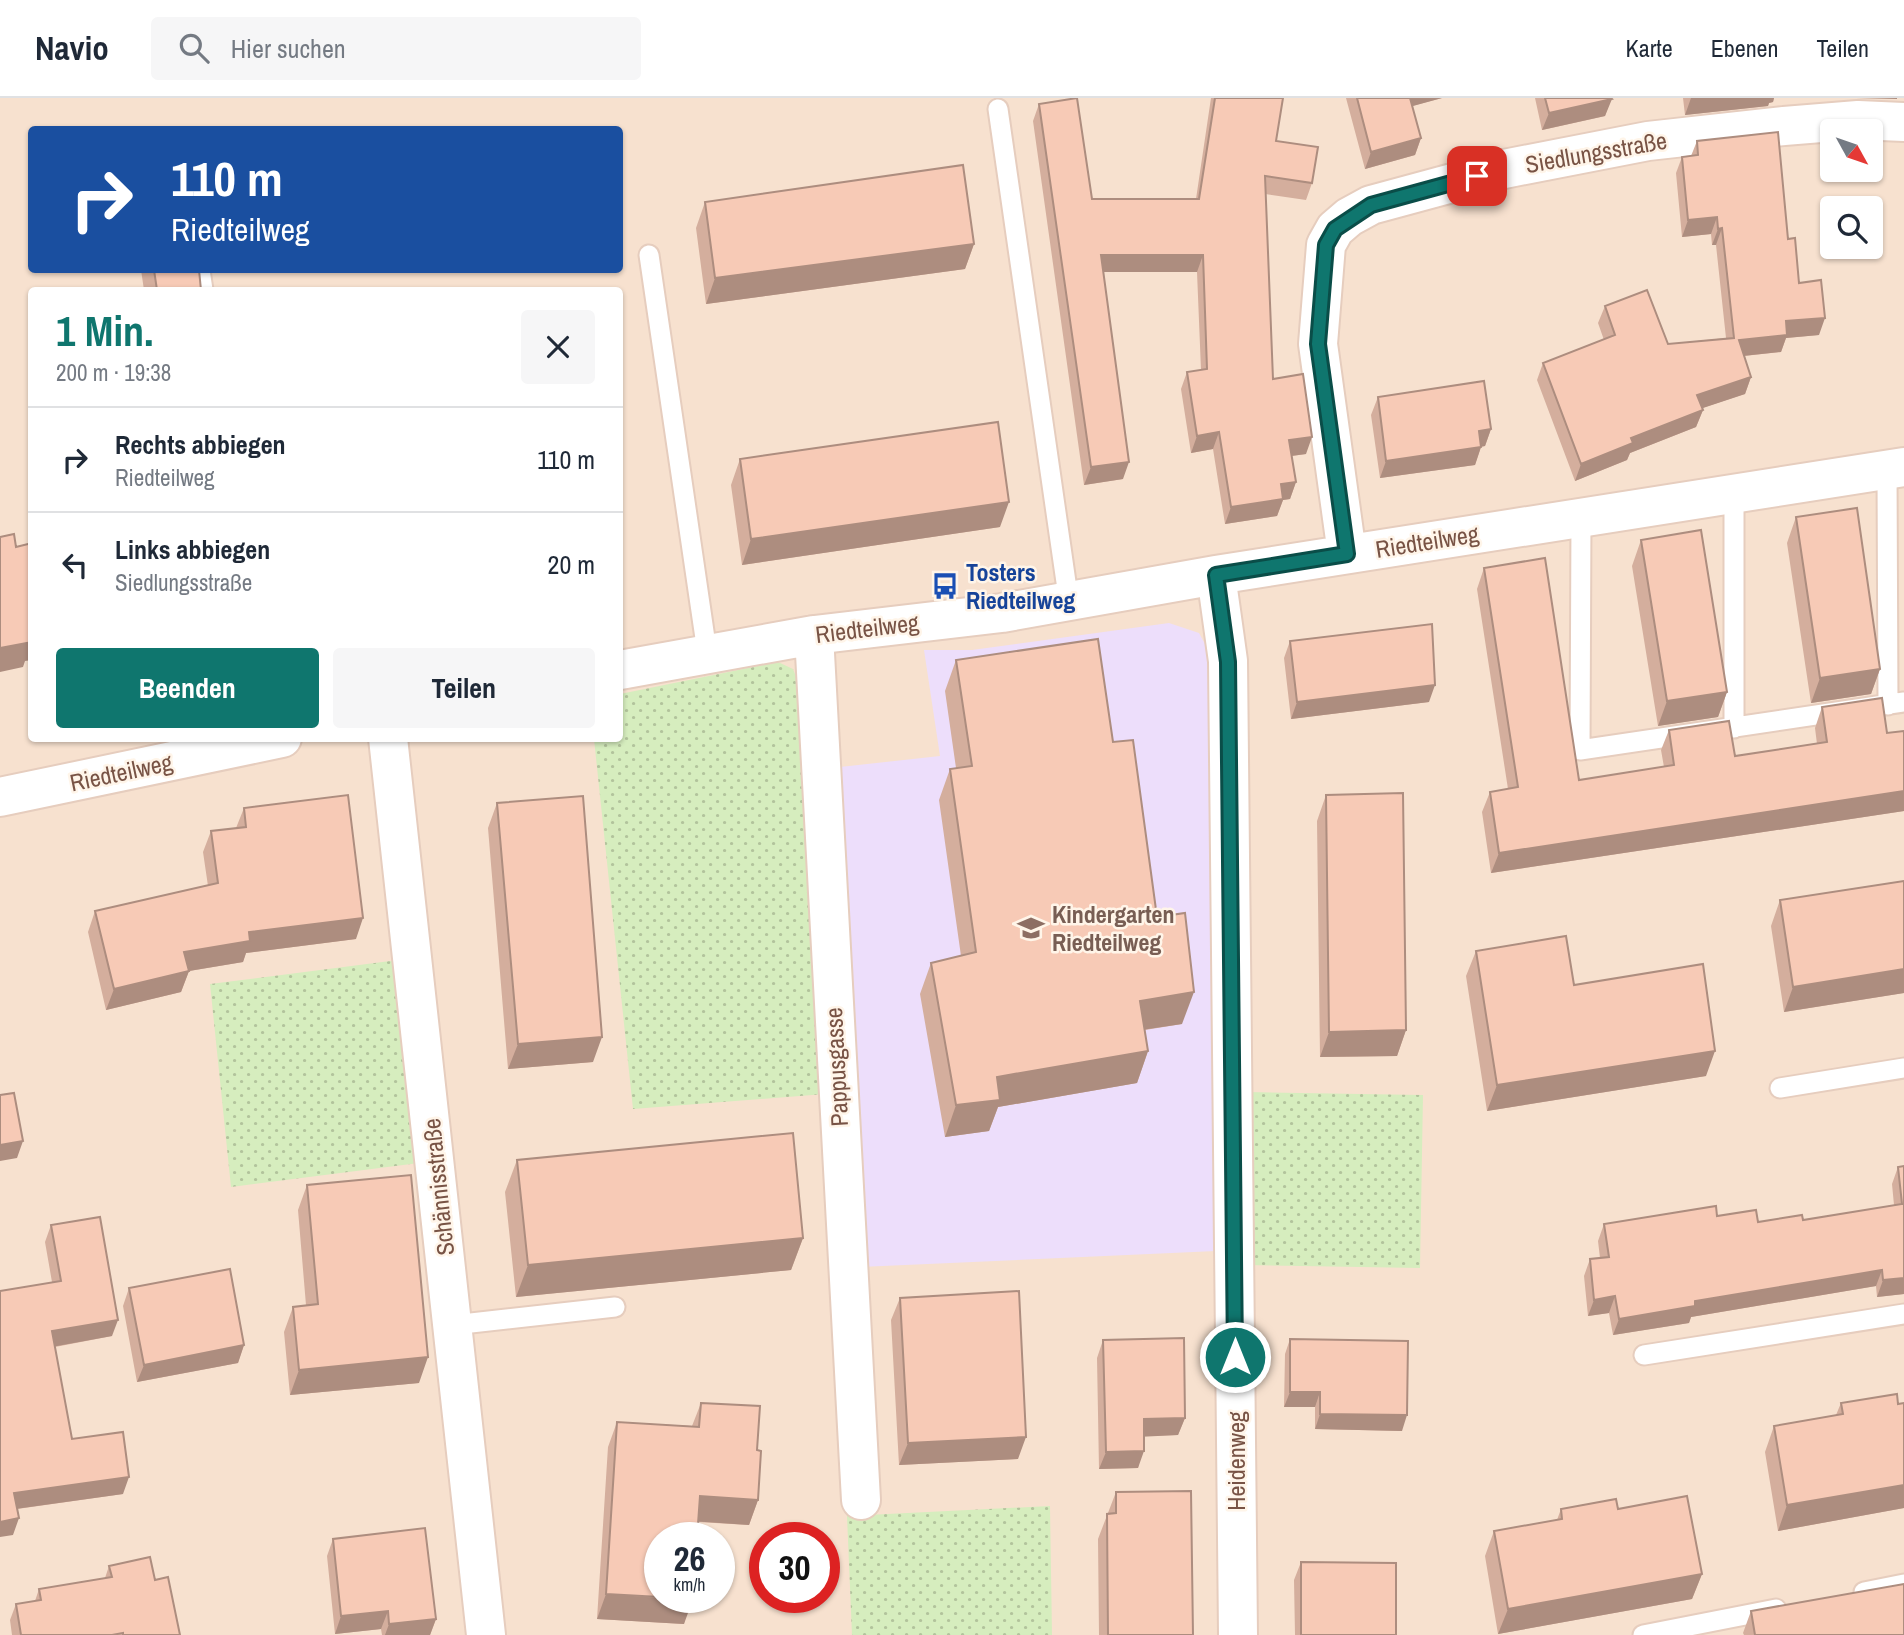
<!DOCTYPE html>
<html lang="de">
<head>
<meta charset="utf-8">
<style>
  body { margin:0; font-family:"Archivo Narrow",sans-serif; background:#f6f6f7; color:#1f2937; height:100vh; display:flex; flex-direction:column; font-size:26px; white-space:nowrap }
  * { box-sizing:border-box; margin:0 }
  p { font-size:23px; color:#747a83 }
  .icon { flex:none; width:38px; height:38px; fill:none; stroke:currentColor; stroke-width:2; stroke-linecap:round; stroke-linejoin:round }
  .map { position:relative; flex:1; overflow:hidden }
  .sheet { position:absolute; left:28px; top:189px; width:595px; height:455px; display:flex; flex-direction:column; background:#fff; border-radius:7px; box-shadow:0 2px 5px #0004 }
  .sheet>* { flex:none }
  .guide { position:absolute; left:28px; top:28px; width:595px; height:147px; border-radius:7px; box-shadow:0 2px 5px #0004; background:#1a4fa0; color:#fff; overflow:hidden }
  .needle { width:46px; rotate:130deg }
  .fabs { position:absolute; left:1820px; top:21px; display:grid; gap:14px }
  .fabs a { display:grid; place-items:center; width:63px; height:63px; border-radius:7px; background:#fff; box-shadow:0 2px 5px #0004; font-size:35px }
  .speed { position:absolute; left:644px; top:1424px; display:flex; gap:14px; font-size:35px; font-weight:700; text-align:center }
  .speed>* { display:grid; place-content:center; width:91px; height:91px; border-radius:50%; background:#fff; box-shadow:0 2px 5px #0004; line-height:1 }
  .speed small { font-size:18px; font-weight:400 }
  .speed .limit { border:10px solid #d22; background:#fff; color:#111 }
  .pin { position:absolute; display:grid; place-items:center; width:60px; height:60px; color:#fff; margin:-30px; border-radius:14px; box-shadow:0 4px 10px #0006 }
  .me { position:absolute; width:77px; margin:-38px; rotate:0deg; stroke-linejoin:round; filter:drop-shadow(0 0 5px #0008) }
  .turn { display:flex; align-items:center; gap:24px; height:147px; padding:0 28px; font-size:32px }
  .turn .icon { width:91px; height:91px; stroke-width:2.5 }
  .turn b { display:block; font-size:49px; line-height:60px }
  .round { display:grid; place-items:center; flex:none; width:74px; height:74px; border-radius:7px; background:#f6f6f7 }
  .overview { display:flex; align-items:center; justify-content:space-between; height:119px; padding:0 28px }
  h1 { font-size:42px; font-weight:700; line-height:52px; color:#0f766e }
  .cta { display:flex; gap:14px; margin-top:auto; padding:14px 28px }
  .cta a { flex:1; height:80px; border-radius:7px; background:#0f766e; color:#fff; font-size:28px; font-weight:700; line-height:80px; text-align:center }
  .cta a+a { background:#f6f6f7; color:#1f2937 }
  ul { padding:0; list-style:none }
  li { display:flex; align-items:center; gap:21px; height:105px; padding:0 28px; border-top:2px solid #e0e1e3 }
  li div { flex:1 }
  li b { display:block; font-size:26px }
  li em { font-style:normal }
  header { display:flex; align-items:center; gap:42px; box-sizing:border-box; height:98px; padding:0 35px; background:#fff; border-bottom:2px solid #e0e1e3 }
  header strong { font-size:33px }
  nav { display:flex; gap:38px; margin-inline-start:auto; font-size:24px }
  .search { width:490px; height:63px; background:#f6f6f7; display:flex; align-items:center; gap:18px; box-sizing:border-box; padding:0 24px; border-radius:7px; color:#747a83; font-size:26px }
  .map>svg:first-child { display:block }
  .residential { fill:#f7e1cf; fill-rule:evenodd }
  .education { fill:#eddefb }
  .grass { fill:url(#grass-dots) }
  .lines { fill:none; stroke-linecap:round; stroke-linejoin:round }
  .lane-casing { stroke:#e6cdbe; stroke-width:23 }
  .street-casing { stroke:#e6cdbe; stroke-width:42 }
  .lane { stroke:#fff; stroke-width:19 }
  .street { stroke:#fff; stroke-width:38 }
  .wall { fill:#d4ae9d }
  .shaded-wall { fill:#ad8d7f }
  .building { fill:#f7cab6; stroke:#ad8d7f; stroke-width:2 }
  .route-casing { stroke:#0a4d48; stroke-width:18 }
  .route { stroke:#0f766e; stroke-width:12 }
  .labels { text-anchor:middle; dominant-baseline:central; stroke-width:5; stroke-linejoin:round; paint-order:stroke }
  .street-label { font-size:24px; fill:#785345; stroke:#fff5e9 }
  .transit-label { font-size:24px; font-weight:bold; fill:#164399; stroke:#fff5e9; text-anchor:start }
  .education-label { font-size:24px; font-weight:bold; fill:#785e54; stroke:#fff5e9; text-anchor:start }
</style>
</head>
<body>
<header>
<strong>Navio</strong>
<div class="search"><svg class="icon" aria-label="search" viewBox="0 0 24 24"><circle cx="10" cy="10" r="6"/><path d="M15 15l6 6"/></svg>Hier suchen</div>
<nav><a>Karte</a><a>Ebenen</a><a>Teilen</a></nav>
</header>
<div class="map">
<svg width="1904" height="1537" viewBox="0 0 1904 1537">
  <defs>
    <pattern id="grass-dots" width="8" height="8" patternUnits="userSpaceOnUse" patternTransform="scale(1.75)"><rect width="8" height="8" fill="#d6edbe"/><path d="M2 2h.1M6 6h.1" fill="none" stroke="#b2c39c" stroke-width="1.8" stroke-linecap="round"/></pattern>
  </defs>
  <rect width="100%" height="100%" fill="#fef0e1"/>
  <path class="residential" d="M0 0H1904V1537H0ZM32 32H620V172H32ZM1832 33H1871V72H1832ZM1832 110H1871V149H1832ZM32 192H620V640H32ZM660 1440H719V1500H660ZM765 1440H824V1500H765Z"/>
  <path class="education" d="M1169 525 1199 535 1213 561 1216 1153 860 1169 840 669 940 658 924 552H972Z"/>
  <path class="grass" d="M778 564 793 571 802 594 825 996 633 1011 594 641 620 640V596Z
    M398 862 419 1065 231 1089 210 886Z
    M1246 994 1423 997 1420 1170 1243 1167Z
    M1050 1408 1052 1537H852L847 1418Z"/>
  <g class="lines">
    <defs>
      <path id="lane" d="M998 11 1069 505
        M649 157 707 554
        M200 172 203 192
        M1887 372 1888 607
        M1734 398V630
        M1581 419 1580 652 1904 604
        M1780 990 1904 970
        M453 1227 615 1209
        M1644 1257 1904 1216
        M1864 1494 1904 1486
        M1643 1537 1776 1511"/>
      <path id="street" d="M1347 456 1318 246 1326 147 1335 131 1349 119 1371 107 1504 71 1648 43 1784 28 1858 22 1904 24
        M1216 477 1228 563 1238 1537
        M814 537 861 1402
        M620 572 814 537 1002 515 1216 477 1904 369
        M388 640 486 1537
        M0 699 282 640"/>
    </defs>
    <use href="#lane" class="lane-casing"/>
    <use href="#street" class="street-casing"/>
    <use href="#lane" class="lane"/>
    <use href="#street" class="street"/>
  </g>
  <path class="wall" d="M1211 0H1283L1276 43 1312 85 1306 102 1265 96 1273 281 1306 356 1292 358 1296 384 1290 401 1283 402 1277 418 1225 426 1213 351 1191 355 1181 291 1187 274 1201 272 1197 174H1103L1123 381 1084 387 1033 23 1039 6 1092 101H1196Z
    M1346 0H1442L1412 8 1421 40 1415 57 1365 71Z
    M1535 0H1611L1605 18 1542 32Z
    M1683 0H1774L1773 4 1769 5 1768 8 1685 17Z
    M1697 43 1788 141 1799 185 1819 237 1786 240 1781 254 1744 258 1751 279 1745 296 1702 310 1703 312 1696 329 1630 355 1627 362 1575 383 1537 282 1543 265 1604 242 1598 225 1605 208 1668 246 1726 240 1716 147H1712L1711 136 1682 139 1676 75 1682 59 1691 58Z
    M705 104 974 146 965 171 706 206 696 130Z
    M141 172H199L201 192H144Z
    M1378 299 1491 331 1485 348 1481 349 1475 367 1380 380 1371 317Z
    M740 361 1000 429 742 467 731 387Z
    M1796 419 1880 571 1871 596 1811 605 1787 445Z
    M1641 442 1727 594 1718 619 1658 628 1632 468Z
    M1484 470 1579 682 1664 669 1661 652 1669 632 1735 658 1817 646 1815 630 1822 609 1887 635 1904 633V713L1491 775 1482 714 1490 694 1508 691 1477 491Z
    M1290 543 1429 604 1291 621 1284 560Z
    M956 562 1113 644 1157 819 1182 926 1145 932 1148 953 1137 985 998 1009 989 1033 945 1039 920 896 931 865 961 858 939 702 950 671 956 670 945 593Z
    M1326 697 1406 932 1397 958 1320 959 1317 723Z
    M497 705 593 964 508 971 488 730Z
    M244 710 356 841 246 855 243 864 189 873 181 894 106 912 88 834 95 813 208 788 203 754 211 733 236 730Z
    M1904 783V895L1784 914 1771 828 1780 802Z
    M1476 853 1574 887 1706 978 1487 1013 1466 878Z
    M517 1062 803 1140 791 1172 516 1199 505 1094Z
    M1904 1068V1196L1877 1199 1876 1188 1691 1219 1689 1225 1613 1237 1609 1215 1588 1218 1584 1178 1590 1161 1600 1160 1598 1143 1604 1126 1717 1118 1758 1124 1803 1122 1894 1107 1892 1086 1898 1069Z
    M307 1087 419 1285 290 1297 284 1234 293 1209 306 1207 298 1112Z
    M51 1127 112 1238 55 1249 72 1341 123 1396 17 1411 13 1437 52 1184 45 1144Z
    M129 1190 244 1247 238 1265 137 1284 123 1208Z
    M900 1200 1018 1361 899 1367 891 1222Z
    M1290 1241 1402 1333 1315 1331V1309H1284L1285 1256Z
    M1103 1242 1185 1320 1178 1337 1144 1338 1138 1370 1099 1371 1097 1260Z
    M701 1305 757 1352 758 1402 749 1427 698 1424 684 1526 597 1521 608 1349 617 1324 692 1328Z
    M1841 1305 1898 1306 1904 1305V1410L1778 1433 1765 1354 1774 1328 1836 1317Z
    M1116 1394 1193 1537H1099L1098 1441Z
    M1561 1411H1618L1702 1476 1692 1501 1498 1536 1485 1458 1494 1433 1557 1422Z
    M333 1441 436 1521 430 1537H382L381 1531 335 1536 327 1458Z
    M1301 1464 1396 1537H1295L1294 1482Z
    M109 1468 155 1482 180 1537H12L10 1522 16 1506 35 1503 39 1491 105 1480Z
    M1751 1513 1904 1537H1744L1743 1535Z"/>
  <path class="shaded-wall" d="M1406 0H1442L1402 11Z
    M1691 0H1774L1773 4 1769 5 1768 8 1685 17Z
    M1856 0H1897V1Z
    M1612 1 1605 18 1542 32 1549 15Z
    M1421 40 1415 57 1365 71 1371 54Z
    M1717 119 1711 136 1682 139 1688 122Z
    M1722 130 1716 147H1712L1718 131Z
    M974 146 965 171 706 206 715 180Z
    M1101 157H1203L1197 174H1095Z
    M1825 220 1819 237 1786 240 1781 254 1733 259 1739 242 1786 223Z
    M1751 279 1745 296 1691 314 1697 297Z
    M1703 312 1696 329 1630 355 1627 362 1575 383 1581 366 1631 340Z
    M1491 331 1485 348 1472 350 1479 333Z
    M1219 334 1213 351 1191 355 1197 338Z
    M1312 339 1306 356 1283 359 1289 342Z
    M1481 349 1475 367 1380 380 1386 363Z
    M1129 364 1123 381 1084 387 1091 369Z
    M1296 384 1290 401 1283 402 1277 418 1225 426 1231 409 1281 386Z
    M1009 404 1000 429 742 467 751 441Z
    M31 539 32 562 25 563 23 569 0 574V550Z
    M1880 571 1871 596 1811 605 1820 580Z
    M1435 587 1429 604 1291 621 1297 604Z
    M1727 594 1718 619 1658 628 1667 603Z
    M1904 693V713L1491 775 1499 755Z
    M363 820 356 841 246 855 243 864 177 875 184 854 249 834Z
    M1904 871V895L1784 914 1793 889Z
    M189 873 181 894 106 912 114 891Z
    M1194 894 1182 926 1128 934 1140 903Z
    M1406 932 1397 958 1320 959 1329 934Z
    M602 939 593 964 508 971 518 946Z
    M1148 953 1137 985 998 1009 989 1033 945 1039 956 1007 997 979Z
    M1715 953 1706 978 1487 1013 1497 987Z
    M23 1043 17 1060 0 1063V1047Z
    M803 1140 791 1172 516 1199 528 1167Z
    M1882 1172 1876 1188 1691 1219 1689 1225 1613 1237 1619 1221 1695 1203Z
    M1904 1180V1196L1877 1199 1883 1182Z
    M1615 1198 1609 1215 1588 1218 1594 1202Z
    M118 1222 112 1238 46 1250 52 1233Z
    M244 1247 238 1265 137 1284 144 1267Z
    M428 1259 419 1285 290 1297 299 1272Z
    M1290 1294H1320L1315 1309H1284Z
    M1320 1316 1407 1317 1402 1333 1315 1331Z
    M1185 1320 1178 1337 1137 1339 1144 1321Z
    M1026 1339 1018 1361 899 1367 908 1345Z
    M1144 1353 1138 1370 1099 1371 1106 1354Z
    M129 1379 123 1396 8 1412 14 1395Z
    M1904 1387V1410L1778 1433 1787 1407Z
    M700 1398 758 1402 749 1427 691 1423Z
    M19 1420 13 1437 0 1439V1424Z
    M1702 1476 1692 1501 1498 1536 1508 1511Z
    M606 1496 660 1500 693 1501 684 1526 597 1521Z
    M388 1513 381 1531 335 1536 341 1518Z
    M436 1521 430 1537H385L389 1526Z"/>
  <path class="building" d="M1077 0 1092 101H1199L1215 0H1283L1276 43 1318 49 1312 85 1265 78 1273 281 1303 276 1312 339 1289 342 1296 384 1281 386 1283 401 1231 409 1219 334 1197 338 1187 274 1207 271 1203 157H1101L1129 364 1091 369 1039 6Z
    M1357 0H1410L1421 40 1371 54Z
    M1545 0H1611L1612 1 1549 15Z
    M1778 34 1788 141 1795 140 1799 185 1821 182 1825 220 1786 223 1787 237 1739 242 1751 279 1697 297 1703 312 1631 340 1633 345 1581 366 1543 265 1615 237 1605 208 1647 192 1668 246 1734 240 1722 130 1718 131 1717 119 1688 122 1682 59 1698 57 1697 43Z
    M963 67 974 146 715 180 705 104Z
    M154 172H199L201 192H157Z
    M1484 283 1491 331 1479 333 1481 349 1386 363 1378 299Z
    M998 324 1009 404 751 441 740 361Z
    M1857 410 1880 571 1820 580 1796 419Z
    M1701 432 1727 594 1667 603 1641 442Z
    M14 436 16 449 32 445V544L0 550V439Z
    M1545 460 1579 682 1674 667 1669 632 1729 623 1735 658 1827 644 1822 609 1882 600 1887 635 1904 633V693L1499 755 1490 694 1518 689 1484 470Z
    M1432 526 1435 587 1297 604 1290 543Z
    M1098 541 1113 644 1133 642 1157 819 1185 815 1194 894 1140 903 1148 953 997 979 1000 1002 956 1007 931 865 976 854 950 671 972 668 956 562Z
    M1403 695 1406 932 1329 934 1326 697Z
    M348 697 363 820 249 834 250 843 184 854 189 873 114 891 95 813 218 785 211 733 246 729 244 710Z
    M583 698 602 939 518 946 497 705Z
    M1904 783V871L1793 889 1780 802Z
    M1566 838 1574 887 1703 866 1715 953 1497 987 1476 853Z
    M14 995 23 1043 0 1047V997Z
    M793 1035 803 1140 528 1167 517 1062Z
    M1904 1068V1180L1883 1182 1882 1172 1695 1203V1208L1619 1221 1615 1198 1594 1202 1590 1161 1609 1159 1604 1126 1716 1108 1717 1118 1756 1112 1758 1124 1802 1117 1803 1122 1902 1106 1898 1069Z
    M411 1077 428 1259 299 1272 293 1209 318 1206 307 1087Z
    M100 1119 118 1222 52 1233 72 1341 123 1334 129 1379 14 1395 19 1420 0 1424V1193L61 1183 51 1127Z
    M230 1171 244 1247 144 1267 129 1190Z
    M1019 1193 1026 1339 908 1345 900 1200Z
    M1184 1240 1185 1320 1144 1321V1353L1106 1354 1103 1242Z
    M1290 1241 1408 1243 1407 1317 1320 1316V1294H1290Z
    M1897 1296 1898 1306 1904 1305V1387L1787 1407 1774 1328 1843 1316 1841 1305Z
    M701 1305 760 1308 757 1352 761 1353 758 1402 700 1398 697 1440H660V1499L606 1496 617 1324 699 1329Z
    M1191 1393 1193 1537H1108L1107 1416 1116 1415V1394Z
    M1687 1398 1702 1476 1508 1511 1494 1433 1562 1421 1561 1411 1616 1401 1618 1411Z
    M425 1430 436 1521 389 1526 388 1513 341 1518 333 1441Z
    M150 1459 155 1482 168 1479 180 1537H123V1535L112 1537H21L16 1506 41 1502 39 1491 112 1479 109 1468Z
    M1301 1464 1396 1465V1537H1301Z
    M1904 1486V1537H1755L1751 1513Z"/>
  <g class="lines">
    <defs>
      <path id="route" d="M1235 1259 1228 564 1216 477 1347 456 1318 246 1326 147 1335 131 1371 107 1477 78"/>
    </defs>
    <use href="#route" class="route-casing"/>
    <use href="#route" class="route"/>
  </g>
  <defs>
    <symbol id="bus-bare" viewBox="-9 -9 18 18"><path d="M-5-6H5V4H4V6H2V4H-2V6H-4V4H-5ZM-3.5-4V0h7V-4ZM-3.5 1.2v1.5H-2V1.2ZM2 1.2v1.5H3.5V1.2Z" fill="#1a4fb4" stroke="#fff5e9" stroke-width="2.5" paint-order="stroke"/></symbol>
    <symbol id="school-bare" viewBox="-9 -9 18 18"><path d="M0-5L7-2L0 1L-7-2ZM-4 1L0 2.5L4 1V4Q0 6-4 4Z" fill="#8d6e63" stroke="#fff5e9" stroke-width="2.5" paint-order="stroke"/></symbol>
  </defs>
  <g fill-rule="evenodd">
    <use href="#bus-bare" x="926" y="469" width="38" height="38"/>
    <use href="#school-bare" x="1012" y="811" width="38" height="38"/>
  </g>
  <g class="labels">
    <g class="street-label">
      <text transform="translate(1596 54) rotate(-10)">Siedlungsstraße</text>
      <text transform="translate(1427 443) rotate(-9)">Riedteilweg</text>
      <text transform="translate(867 530) rotate(-7)">Riedteilweg</text>
      <text transform="translate(121 674) rotate(-12)">Riedteilweg</text>
      <text transform="translate(836 969) rotate(-93)">Pappusgasse</text>
      <text transform="translate(438 1089) rotate(-96)">Schännisstraße</text>
      <text transform="translate(1236 1363) rotate(-90)">Heidenweg</text>
    </g>
    <g class="transit-label">
      <text x="966" y="474">Tosters<tspan x="966" dy="28">Riedteilweg</tspan></text>
    </g>
    <g class="education-label">
      <text x="1052" y="816">Kindergarten<tspan x="1052" dy="28">Riedteilweg</tspan></text>
    </g>
  </g>
</svg>
<div class="fabs">
<a><svg class="needle" viewBox="-14 -14 28 28"><path d="M0-13l5 13h-10z" fill="#e53935"/><path d="M0 13l5-13h-10z" fill="#747a83"/></svg></a>
<a><svg class="icon" aria-label="search" viewBox="0 0 24 24"><circle cx="10" cy="10" r="6"/><path d="M15 15l6 6"/></svg></a>
</div>
<div class="speed"><div>26<small>km/h</small></div><div class="limit">30</div></div>
<div class="pin" style="left:1477px;top:78px;background:#d93025"><svg class="icon" aria-label="arrive" viewBox="0 0 24 24"><path d="M6 21V4h12l-3 4 3 4H6"/></svg></div>
<svg class="me" style="left:1235px;top:1259px" viewBox="-20 -20 40 40"><circle r="17" fill="#0f766e" stroke="#fff" stroke-width="3"/><path d="M0-11L8 9 0 5-8 9z" fill="#fff"/></svg>
<div class="guide">
<div class="turn"><svg class="icon" aria-label="right" viewBox="0 0 24 24"><path d="M7 20v-9h11M14 6l5 5-5 5"/></svg><div><b>110 m</b>Riedteilweg</div></div>
</div>
<section class="sheet">
<div class="overview"><div><h1>1 Min.</h1><p>200 m · 19:38</p></div><a class="round"><svg class="icon" aria-label="close" viewBox="0 0 24 24"><path d="M6 6l12 12M18 6L6 18"/></svg></a></div>
<ul>
<li><svg class="icon" aria-label="right" viewBox="0 0 24 24"><path d="M7 20v-9h11M14 6l5 5-5 5"/></svg><div><b>Rechts abbiegen</b><p>Riedteilweg</p></div><em>110 m</em></li>
<li><svg class="icon" aria-label="left" viewBox="0 0 24 24"><path d="M17 20v-9H6M10 6l-5 5 5 5"/></svg><div><b>Links abbiegen</b><p>Siedlungsstraße</p></div><em>20 m</em></li>
</ul>
<div class="cta"><a>Beenden</a><a>Teilen</a></div>
</section>
</div>
</body>
</html>
